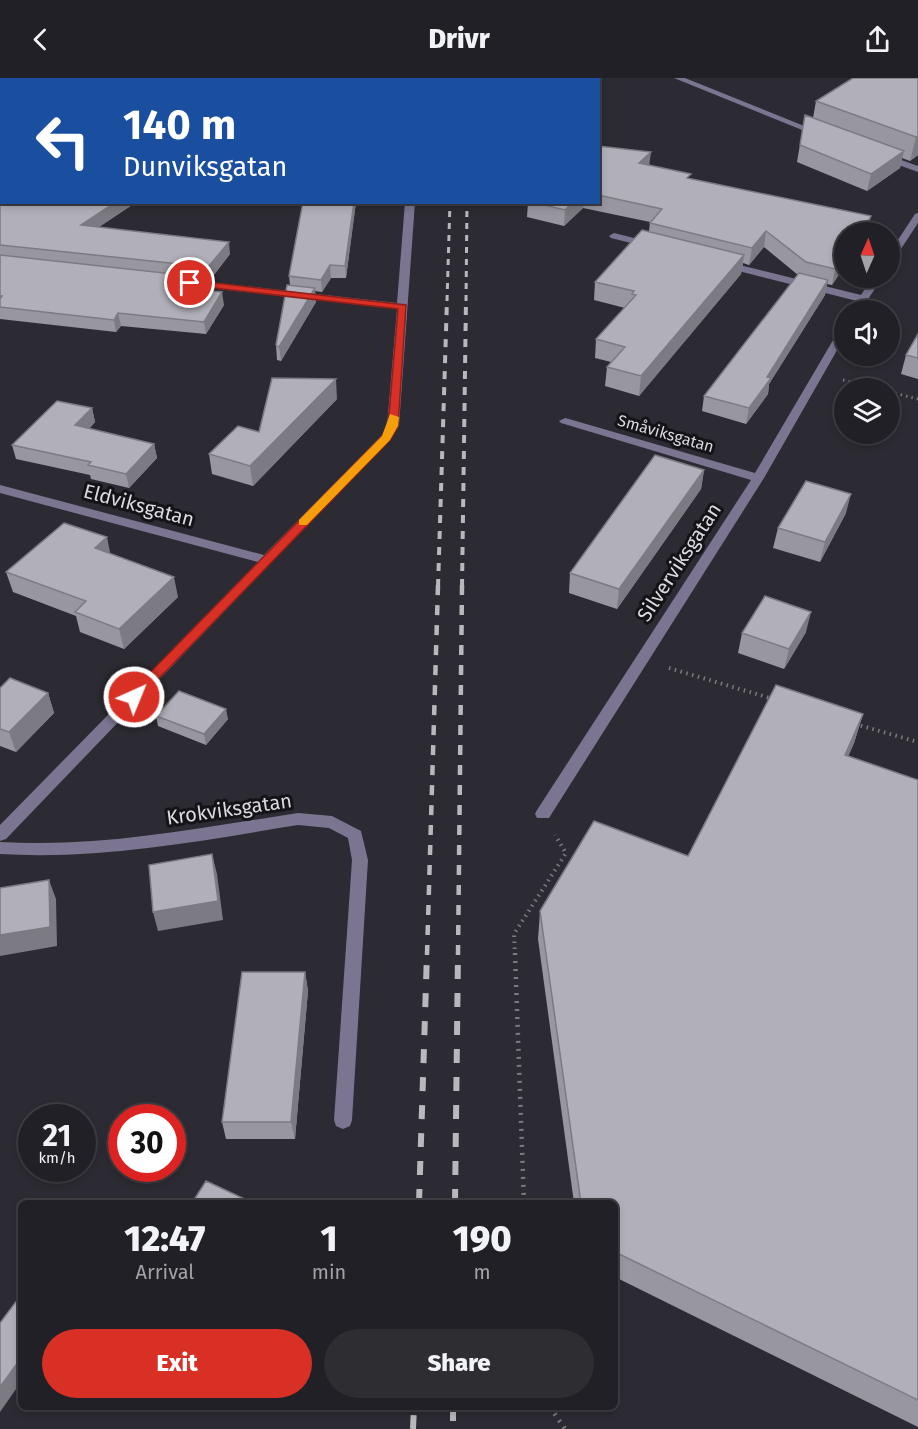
<!DOCTYPE html>
<html lang="en">
<head>
<meta charset="utf-8">
<style>
  :root { --surface:#212026; --page:#2d2d32; --text:#f1f3f6; --muted:#a2a3a7; --line:#3e3e43; --accent:#d93025 }
  body { margin:0; font-family:"Fira Sans",sans-serif; background:var(--page); color:var(--text); height:100vh; display:flex; flex-direction:column; font-size:22px; white-space:nowrap }
  * { box-sizing:border-box; margin:0 }
  p { font-size:20px; color:var(--muted) }
  .icon { flex:none; width:33px; height:33px; fill:none; stroke:currentColor; stroke-width:2; stroke-linecap:round; stroke-linejoin:round }
  .map { position:relative; flex:1; overflow:hidden }
  .details { position:absolute; left:18px; top:1122px; width:600px; height:210px; display:flex; flex-direction:column; background:var(--surface); border-radius:9px; box-shadow:0 3px 9px #0003,0 0 0 2px var(--line) }
  .details>* { flex:none }
  .banner { position:absolute; left:0px; top:0px; width:600px; height:126px; box-shadow:0 3px 9px #0003,0 0 0 2px var(--line); background:#1a4fa0; color:#fff; overflow:hidden }
  .needle { width:39px; rotate:3deg }
  .tools { position:absolute; left:834px; top:144px; display:grid; gap:12px }
  .tools a { display:grid; place-items:center; width:66px; height:66px; border-radius:50%; background:var(--surface); box-shadow:0 3px 9px #0003,0 0 0 2px var(--line); font-size:30px }
  .speed { position:absolute; left:18px; top:1026px; display:flex; gap:12px; font-size:30px; font-weight:700; text-align:center }
  .speed>* { display:grid; place-content:center; width:78px; height:78px; border-radius:50%; background:var(--surface); box-shadow:0 3px 9px #0003,0 0 0 2px var(--line); line-height:1 }
  .speed small { font-size:15px; font-weight:400 }
  .speed .limit { border:9px solid #d22; background:#fff; color:#111 }
  .pin { position:absolute; display:grid; place-items:center; width:51px; height:51px; color:#fff; margin:-26px; border:3px solid #fff; border-radius:50%; box-shadow:0 2px 6px #0007 }
  .me { position:absolute; width:66px; margin:-33px; rotate:44deg; stroke-linejoin:round; filter:drop-shadow(0 0 4px #0008) }
  .turn { display:flex; align-items:center; gap:21px; height:126px; padding:0 24px; font-size:27px }
  .turn .icon { width:78px; height:78px; stroke-width:2.5 }
  .turn b { display:block; font-size:42px; line-height:51px }
  .eta { display:flex; justify-content:space-evenly; align-items:center; height:102px; text-align:center }
  .eta b { font-size:36px; font-weight:800; line-height:42px }
  .cta { display:flex; gap:12px; margin-top:auto; padding:12px 24px }
  .cta a { flex:1; height:69px; border-radius:36px; background:var(--accent); color:#fff; font-size:24px; font-weight:800; line-height:69px; text-align:center }
  .cta a+a { background:var(--page); color:var(--text) }
  header { display:flex; justify-content:space-between; align-items:center; height:78px; padding:0 24px; background:var(--surface); font-size:27px; font-weight:800 }
  .map>svg:first-child { display:block }
  .lines { fill:none; stroke-linecap:round; stroke-linejoin:round }
  .path-far2 { stroke:#7b7a80; stroke-width:3; stroke-dasharray:1.5 4; stroke-linecap:butt }
  .path-far1 { stroke:#7b7a80; stroke-width:4; stroke-dasharray:1.5 4.5; stroke-linecap:butt }
  .path { stroke:#7b7a80; stroke-width:4.5; stroke-dasharray:2 6; stroke-linecap:butt }
  .minor { fill:#7b7591; fill-rule:evenodd }
  .rail-far3 { stroke:#b7b7bc; stroke-width:3; stroke-dasharray:6 6; stroke-linecap:butt }
  .rail-far2 { stroke:#b7b7bc; stroke-width:4; stroke-dasharray:8 8; stroke-linecap:butt }
  .rail-far1 { stroke:#b7b7bc; stroke-width:4.5; stroke-dasharray:10 10; stroke-linecap:butt }
  .rail { stroke:#b7b7bc; stroke-width:6; stroke-dasharray:14 14; stroke-linecap:butt }
  .wall { fill:#98969f }
  .shaded-wall { fill:#7c7a82 }
  .building { fill:#b1afb9; stroke:#7c7a82; stroke-width:1.5 }
  .route { fill:#d93025; stroke:#8d1f18; stroke-width:1.5 }
  .slow { fill:#f59e0b }
  .labels { text-anchor:middle; stroke-width:6; stroke-linejoin:round; paint-order:stroke }
  .far-street-label { font-size:16px; fill:#dadadf; stroke:#141317 }
  .street-label { font-size:20px; fill:#dadadf; stroke:#141317 }
</style>
</head>
<body>
<header><svg class="icon" aria-label="back" viewBox="0 0 24 24"><path d="M15 5l-7 7 7 7"/></svg>Drivr<svg class="icon" aria-label="share" viewBox="0 0 24 24"><path d="M12 15V3M7 8l5-5 5 5M5 13v7h14v-7"/></svg></header>
<div class="map">
<svg width="918" height="1351" viewBox="0 0 918 1351">
  <rect width="100%" height="100%" fill="#2c2a32"/>
  <g class="lines">
    <!-- path-far2 -->
    <path class="path-far2" d="M 843,302 L 875,310
      M 890,314 L 918,321"/>
    <!-- path-far1 -->
    <path class="path-far1" d="M 669,590 L 773,621
      M 855,646 L 918,664
      M 515,877 L 514,856 L 566,775 L 555,757"/>
    <!-- path -->
    <path class="path" d="M 515,875 L 524,1125
      M 550,1329 L 565,1351"/>
    <!-- minor -->
    <path class="minor" d="M 416,0 L 424,0 L 415,2 Z
      M 674,0 L 685,0 L 824,56 L 817,58 Z
      M 0,55 L 2,55 L 0,61 Z
      M 882,75 L 918,88 L 918,94 L 879,80 L 879,76 Z
      M 405,124 L 415,124 L 399,348 L 392,359 L 6,761 L 0,763 L 0,747 L 258,484 L 0,415 L 0,407 L 264,477 L 382,357 L 387,348 L 397,231 L 182,207 L 177,204 L 182,201 L 397,225 Z
      M 918,135 L 918,145 L 893,183 L 890,184 L 890,174 L 915,136 Z
      M 614,155 L 654,165 L 656,167 L 651,170 L 611,160 L 609,158 Z
      M 723,183 L 861,217 L 872,200 L 882,200 L 861,232 L 851,232 L 857,223 L 719,188 L 719,184 Z
      M 844,249 L 844,260 L 764,400 L 549,740 L 537,740 L 535,736 L 537,732 L 751,402 L 561,345 L 559,343 L 565,340 L 569,341 L 755,395 L 839,252 Z
      M 298,735 L 332,738 L 361,753 L 368,782 L 352,1042 L 350,1048 L 343,1051 L 336,1048 L 334,1042 L 352,782 L 348,760 L 329,750 L 298,747 C 199,763 101,782 0,776 L 0,764 C 101,770 199,750 298,735 Z"/>
    <!-- rail-far3 -->
    <path class="rail-far3" d="M 447,223 L 450,124
      M 466,223 L 467,124"/>
    <!-- rail-far2 -->
    <path class="rail-far2" d="M 438,509 L 447,221
      M 462,509 L 466,221"/>
    <!-- rail-far1 -->
    <path class="rail-far1" d="M 427,877 L 438,507
      M 458,877 L 462,507"/>
    <!-- rail -->
    <path class="rail" d="M 419,1125 L 427,875
      M 455,1125 L 458,875
      M 453,1329 L 453,1351
      M 413,1351 L 414,1329"/>
  </g>
  <!-- wall -->
  <path class="wall" d="M 0,0 L 381,0 L 380,2 L 2,2 L 2,35 L 0,35 Z
    M 918,0 L 918,77 L 910,83 L 902,80 L 900,90 L 867,113 L 797,84 L 805,37 L 813,40 L 816,23 Z
    M 0,63 L 2,124 L 135,124 L 135,125 L 99,149 L 230,176 L 210,202 L 201,201 L 202,212 L 224,227 L 206,256 L 121,248 L 116,254 L 0,241 Z
    M 598,68 L 649,87 L 844,154 L 844,189 L 832,207 L 827,206 L 825,217 L 769,306 L 768,316 L 746,346 L 702,333 L 704,318 L 798,197 L 764,169 L 749,187 L 743,185 L 741,196 L 639,318 L 605,308 L 607,289 L 611,284 L 595,280 L 596,261 L 625,230 L 594,222 L 595,204 L 649,153 L 650,144 L 583,130 L 564,148 L 527,139 L 528,124 L 598,124 Z
    M 303,124 L 356,124 L 346,200 L 331,200 L 322,214 L 315,213 L 316,224 L 281,283 L 277,282 L 276,267 L 290,207 L 289,198 Z
    M 918,256 L 918,301 L 901,296 L 906,277 Z
    M 337,321 L 253,408 L 212,396 L 209,376 Z
    M 92,330 L 95,344 L 89,351 L 154,366 L 157,380 L 129,410 L 91,401 L 90,397 L 16,381 L 12,367 Z
    M 704,392 L 701,411 L 617,531 L 569,515 L 570,495 Z
    M 846,435 L 820,484 L 773,470 L 778,450 Z
    M 111,476 L 178,519 L 124,571 L 80,554 L 76,538 L 13,514 L 6,494 Z
    M 806,554 L 784,591 L 738,575 L 742,555 Z
    M 0,610 L 48,615 L 54,635 L 16,674 L 0,668 Z
    M 863,636 L 854,665 L 848,678 L 918,702 L 918,1349 L 615,1199 L 615,1125 L 574,1125 L 538,861 L 540,833 L 688,778 Z
    M 156,638 L 228,641 L 206,667 L 158,648 Z
    M 305,894 L 308,913 L 295,1061 L 226,1061 L 222,1044 Z"/>
  <!-- shaded-wall -->
  <path class="shaded-wall" d="M 918,58 L 918,77 L 910,83 L 916,59 Z
    M 904,73 L 900,90 L 867,113 L 871,96 Z
    M 651,74 L 649,89 L 639,85 Z
    M 116,124 L 135,124 L 135,125 L 84,159 L 81,147 Z
    M 354,124 L 356,124 L 346,200 L 345,188 Z
    M 573,124 L 584,124 L 583,130 L 564,148 L 565,132 Z
    M 871,138 L 867,154 L 862,154 Z
    M 766,153 L 764,169 L 749,187 L 752,170 Z
    M 229,164 L 230,176 L 210,202 L 208,189 Z
    M 744,177 L 741,196 L 639,318 L 641,298 Z
    M 844,178 L 844,189 L 832,207 L 835,191 Z
    M 330,187 L 331,200 L 322,214 L 321,202 Z
    M 201,199 L 202,211 L 193,223 L 191,211 Z
    M 828,202 L 825,217 L 769,306 L 768,316 L 746,346 L 749,330 L 767,299 Z
    M 315,210 L 316,224 L 281,283 L 279,269 Z
    M 222,214 L 224,227 L 206,256 L 204,244 Z
    M 118,235 L 121,248 L 116,254 L 114,242 Z
    M 336,301 L 337,321 L 253,408 L 250,388 Z
    M 92,330 L 95,344 L 79,361 L 75,347 Z
    M 154,366 L 157,380 L 129,410 L 126,396 Z
    M 704,392 L 701,411 L 617,531 L 619,511 Z
    M 851,416 L 846,435 L 820,484 L 825,464 Z
    M 107,459 L 111,479 L 95,470 Z
    M 174,499 L 178,519 L 124,571 L 119,551 Z
    M 811,534 L 806,554 L 784,591 L 789,571 Z
    M 48,615 L 54,635 L 16,674 L 9,654 Z
    M 226,631 L 228,641 L 206,667 L 204,656 Z
    M 863,636 L 854,665 L 837,705 L 845,677 Z
    M 212,776 L 217,796 L 223,842 L 158,853 L 153,834 Z
    M 49,802 L 56,821 L 57,868 L 0,878 L 0,857 Z
    M 305,894 L 308,913 L 295,1061 L 291,1044 Z
    M 21,1280 L 21,1304 L 0,1334 L 0,1309 Z"/>
  <!-- building -->
  <path class="building" d="M 0,0 L 378,0 L 377,2 L 2,2 L 2,24 L 0,24 Z
    M 853,0 L 918,0 L 918,58 L 916,59 L 816,23 Z
    M 805,37 L 904,73 L 871,96 L 800,67 Z
    M 0,63 L 2,63 L 2,124 L 116,124 L 81,147 L 229,164 L 208,189 L 0,167 Z
    M 598,68 L 651,74 L 639,85 L 691,96 L 687,100 L 871,138 L 862,154 L 844,154 L 844,178 L 835,191 L 806,184 L 766,153 L 752,170 L 650,145 L 662,131 L 598,117 Z
    M 303,124 L 354,124 L 345,188 L 330,187 L 321,202 L 289,198 Z
    M 532,124 L 573,124 L 565,132 Z
    M 642,152 L 744,177 L 641,298 L 607,289 L 625,269 L 596,261 L 636,217 L 632,216 L 634,213 L 595,204 Z
    M 0,177 L 201,199 L 191,211 L 222,214 L 204,244 L 118,235 L 114,242 L 0,229 L 0,221 L 2,218 L 0,218 Z
    M 799,195 L 828,202 L 767,299 L 771,300 L 749,330 L 704,318 Z
    M 287,207 L 315,210 L 279,269 L 276,267 Z
    M 918,256 L 918,280 L 906,277 Z
    M 272,300 L 336,301 L 250,388 L 209,376 L 238,348 L 259,354 Z
    M 57,323 L 92,330 L 75,347 L 154,366 L 126,396 L 88,387 L 91,384 L 12,367 Z
    M 655,377 L 704,392 L 619,511 L 570,495 Z
    M 806,403 L 851,416 L 825,464 L 778,450 Z
    M 64,445 L 107,459 L 95,470 L 174,499 L 119,551 L 75,534 L 86,523 L 6,494 Z
    M 765,518 L 811,534 L 789,571 L 742,555 Z
    M 10,600 L 48,615 L 9,654 L 0,651 L 0,610 Z
    M 776,607 L 863,636 L 845,677 L 918,702 L 918,1322 L 615,1174 L 615,1125 L 581,1125 L 540,833 L 594,743 L 688,778 Z
    M 179,613 L 226,631 L 204,656 L 156,638 Z
    M 212,776 L 218,823 L 153,834 L 149,787 Z
    M 49,802 L 50,849 L 0,857 L 0,810 Z
    M 242,894 L 305,894 L 291,1044 L 222,1044 Z
    M 206,1103 L 253,1125 L 192,1125 Z
    M 21,1217 L 21,1280 L 0,1309 L 0,1245 Z"/>
  <!-- route -->
  <path class="route" d="M 190,202 L 406,227 L 398,348 L 390,362 L 138,622 L 129,622 L 127,619 L 129,616 L 382,358 L 388,348 L 398,231 L 187,207 L 185,205 Z"/>
  <!-- slow -->
  <path class="slow" d="M 390,336 L 399,339 L 398,348 L 390,362 L 307,447 L 299,447 L 299,442 L 382,358 Z"/>
  <g class="labels">
    <!-- far-street labels -->
    <g class="far-street-label">
      <text transform="translate(666 355) rotate(16)" y="6">Småviksgatan</text>
    </g>
    <!-- street labels -->
    <g class="street-label">
      <text transform="translate(139 427) rotate(15)" y="7">Eldviksgatan</text>
      <text transform="translate(679 484) rotate(-57)" y="7">Silverviksgatan</text>
      <text transform="translate(229 731) rotate(-8)" y="7">Krokviksgatan</text>
    </g>
  </g>
</svg>
<div class="tools">
<a><svg class="needle" viewBox="-14 -14 28 28"><path d="M0-13l5 13h-10z" fill="#e53935"/><path d="M0 13l5-13h-10z" fill="#a2a3a7"/></svg></a>
<a><svg class="icon" aria-label="sound" viewBox="0 0 24 24"><path d="M4 9h4l5-4v14l-5-4H4zM17 9q2 3 0 6"/></svg></a>
<a><svg class="icon" aria-label="layers" viewBox="0 0 24 24"><path d="M12 4l9 5-9 5-9-5zM3 14l9 5 9-5"/></svg></a>
</div>
<div class="speed"><div>21<small>km/h</small></div><div class="limit">30</div></div>
<div class="pin" style="left:190px;top:205px;background:#d93025"><svg class="icon" aria-label="arrive" viewBox="0 0 24 24"><path d="M6 21V4h12l-3 4 3 4H6"/></svg></div>
<svg class="me" style="left:134px;top:619px" viewBox="-20 -20 40 40"><circle r="17" fill="#d93025" stroke="#fff" stroke-width="3"/><path d="M0-11L8 9 0 5-8 9z" fill="#fff"/></svg>
<div class="banner">
<div class="turn"><svg class="icon" aria-label="left" viewBox="0 0 24 24"><path d="M17 20v-9H6M10 6l-5 5 5 5"/></svg><div><b>140 m</b>Dunviksgatan</div></div>
</div>
<section class="details">
<div class="eta">
<div><b>12:47</b><p>Arrival</p></div>
<div><b>1</b><p>min</p></div>
<div><b>190</b><p>m</p></div>
</div>
<div class="cta"><a>Exit</a><a>Share</a></div>
</section>
</div>
</body>
</html>
